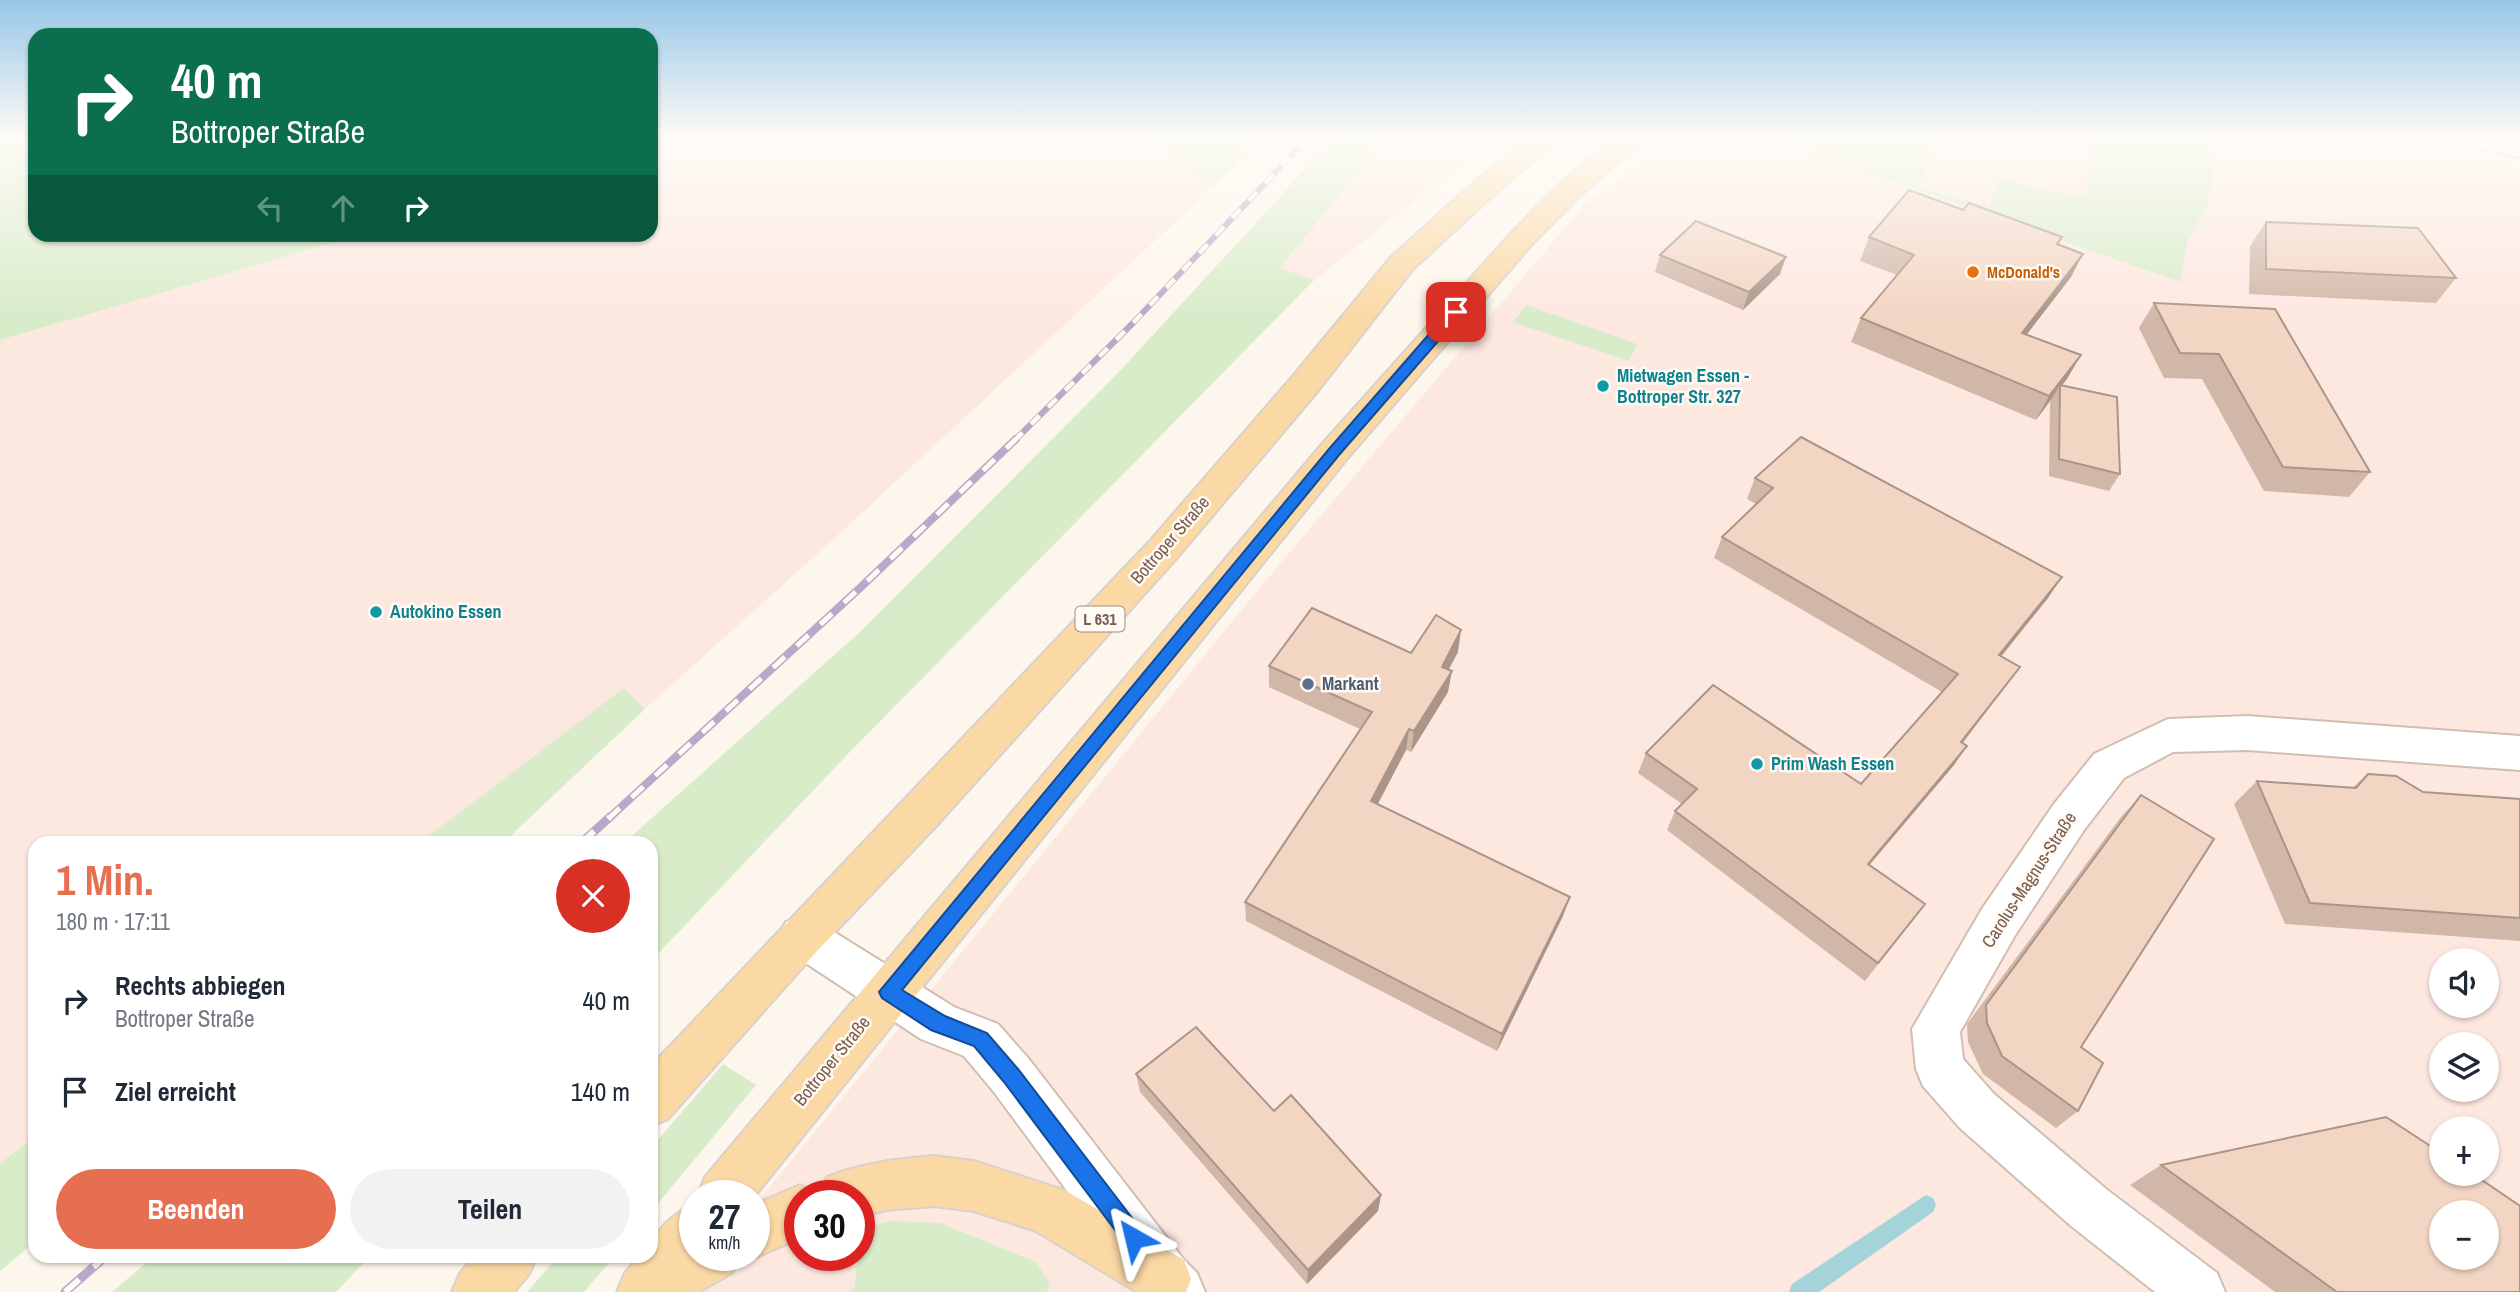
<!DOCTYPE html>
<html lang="de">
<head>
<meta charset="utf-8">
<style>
  :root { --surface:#fff; --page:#f2f2f3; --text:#1f2937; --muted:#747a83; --accent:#e76f51 }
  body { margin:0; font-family:"Archivo Narrow",sans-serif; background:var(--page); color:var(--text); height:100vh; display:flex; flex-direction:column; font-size:26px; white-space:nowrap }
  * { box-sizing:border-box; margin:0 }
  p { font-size:23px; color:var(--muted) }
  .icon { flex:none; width:38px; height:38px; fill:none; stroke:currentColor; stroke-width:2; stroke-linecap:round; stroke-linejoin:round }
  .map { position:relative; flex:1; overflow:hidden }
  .details { position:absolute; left:28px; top:836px; width:630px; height:427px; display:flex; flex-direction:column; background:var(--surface); border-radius:21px; box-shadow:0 2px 5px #0004 }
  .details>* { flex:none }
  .guide { position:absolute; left:28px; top:28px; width:630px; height:214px; border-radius:21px; box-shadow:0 2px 5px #0004; background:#0b6e4f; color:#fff; overflow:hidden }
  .tools { position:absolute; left:2429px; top:948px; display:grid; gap:14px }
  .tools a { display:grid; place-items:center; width:70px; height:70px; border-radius:50%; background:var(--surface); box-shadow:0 2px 5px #0004; font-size:35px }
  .speed { position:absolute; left:679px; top:1180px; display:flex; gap:14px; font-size:35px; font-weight:700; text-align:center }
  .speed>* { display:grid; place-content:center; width:91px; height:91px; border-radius:50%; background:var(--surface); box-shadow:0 2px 5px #0004; line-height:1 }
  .speed small { font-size:18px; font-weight:400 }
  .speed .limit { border:10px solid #d22; background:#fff; color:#111 }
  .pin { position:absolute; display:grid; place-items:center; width:60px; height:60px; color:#fff; margin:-30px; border-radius:14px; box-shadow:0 4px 10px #0006 }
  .me { position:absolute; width:77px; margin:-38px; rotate:323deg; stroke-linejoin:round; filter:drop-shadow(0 0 5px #0008) }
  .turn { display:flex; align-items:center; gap:24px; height:147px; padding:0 28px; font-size:32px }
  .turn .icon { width:91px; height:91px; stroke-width:2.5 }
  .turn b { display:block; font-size:49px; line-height:60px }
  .lanes { display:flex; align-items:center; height:66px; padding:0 28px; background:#0003; justify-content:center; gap:35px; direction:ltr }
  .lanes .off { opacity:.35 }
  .round { display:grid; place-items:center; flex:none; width:74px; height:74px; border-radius:37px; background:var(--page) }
  .summary { display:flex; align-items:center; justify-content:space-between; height:119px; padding:0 28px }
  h1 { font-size:42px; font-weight:800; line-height:52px; color:var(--accent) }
  .cta { display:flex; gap:14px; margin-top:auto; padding:14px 28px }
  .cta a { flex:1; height:80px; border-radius:42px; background:var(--accent); color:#fff; font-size:28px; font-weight:800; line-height:80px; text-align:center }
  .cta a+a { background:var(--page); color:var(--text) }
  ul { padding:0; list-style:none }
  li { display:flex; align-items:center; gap:21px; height:91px; padding:0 28px }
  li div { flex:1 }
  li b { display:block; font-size:26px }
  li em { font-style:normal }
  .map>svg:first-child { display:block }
  .commercial { fill:#fde8e0; fill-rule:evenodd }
  .green { fill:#d8ecc9 }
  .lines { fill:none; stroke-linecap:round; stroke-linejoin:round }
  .stream { fill:#a5d3da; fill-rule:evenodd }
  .street-casing { stroke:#d1beb0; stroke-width:4 }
  .primary-casing { stroke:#dad1cd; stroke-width:4 }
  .street { fill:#fff; fill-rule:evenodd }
  .primary { fill:#fbd9a5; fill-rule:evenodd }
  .rail-far2-casing { stroke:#b9a8c9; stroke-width:6 }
  .rail-far1-casing { stroke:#b9a8c9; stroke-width:8 }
  .rail-casing { stroke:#b9a8c9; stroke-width:9 }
  .rail-far2 { stroke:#fffaf3; stroke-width:4.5; stroke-dasharray:12; stroke-linecap:butt }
  .rail-far1 { stroke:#fffaf3; stroke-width:5; stroke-dasharray:16; stroke-linecap:butt }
  .rail { stroke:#fffaf3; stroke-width:6; stroke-dasharray:19; stroke-linecap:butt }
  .wall { fill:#d1b7a8 }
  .shaded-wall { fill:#aa9588 }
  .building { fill:#f3d5c3; stroke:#aa9588; stroke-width:2; fill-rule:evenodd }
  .route { fill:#1a73e8; stroke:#114b97; stroke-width:2 }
  .food-dot { fill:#e8710a; stroke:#fffaf3; stroke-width:2.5 }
  .culture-dot { fill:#0f9aa8; stroke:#fffaf3; stroke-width:2.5 }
  .service-dot { fill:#5c6f8a; stroke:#fffaf3; stroke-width:2.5 }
  .labels { text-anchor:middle; stroke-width:5; stroke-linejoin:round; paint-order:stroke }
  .far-food-label { font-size:16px; font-weight:bold; fill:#c56008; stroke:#fffaf3; text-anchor:start }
  .shield { fill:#fffaf3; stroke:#a28b7f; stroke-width:2 }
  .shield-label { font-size:16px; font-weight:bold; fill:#7a5c4d }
  .culture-label { font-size:18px; font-weight:bold; fill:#0d838f; stroke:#fffaf3; text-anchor:start }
  .street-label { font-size:18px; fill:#7a5c4d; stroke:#fffaf3 }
  .service-label { font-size:18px; font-weight:bold; fill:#4e5e75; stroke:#fffaf3; text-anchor:start }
</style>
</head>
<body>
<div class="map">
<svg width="2520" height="1292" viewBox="0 0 2520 1292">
  <rect width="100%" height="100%" fill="#fdf6ec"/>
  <!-- commercial -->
  <path class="commercial" d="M 687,138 L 1149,138 L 1213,187 L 837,536 L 645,709 L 624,689 L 419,843 L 35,844 L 35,1137 L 0,1163 L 0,340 L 359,235 L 651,234 L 651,149 Z
    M 1385,138 L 1495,138 L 1314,280 L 1280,268 Z
    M 1676,138 L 2389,138 L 2520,166 L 2520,1292 L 690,1292 L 714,1255 L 754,1255 L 754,1206 L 1262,585 L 1584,205 ZM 2441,961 L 2487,961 L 2487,1006 L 2441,1006 ZM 2441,1045 L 2487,1045 L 2487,1090 L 2441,1090 ZM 2441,1129 L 2487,1129 L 2487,1174 L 2441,1174 ZM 800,1195 L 859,1195 L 859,1255 L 800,1255 ZM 2441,1213 L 2487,1213 L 2487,1258 L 2441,1258 Z"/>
  <!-- green -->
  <path class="green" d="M 0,138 L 35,138 L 35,234 L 359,235 L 0,340 Z
    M 1149,138 L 1261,138 L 1213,187 Z
    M 1334,138 L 1385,138 L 1280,268 L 1314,280 L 845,757 L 651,961 L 651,844 L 624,843 L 861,631 L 1118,373 Z
    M 1770,138 L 1937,138 L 1919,188 L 1990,206 L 1997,179 L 2086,198 L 2089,138 L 2216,138 L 2208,204 L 2188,240 L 2180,282 Z
    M 1527,305 L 1637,344 L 1629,361 L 1512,322 Z
    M 624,688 L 645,709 L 503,843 L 419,843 Z
    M 723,1064 L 756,1085 L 651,1212 L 651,1148 Z
    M 35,1137 L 35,1242 L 0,1271 L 0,1163 Z
    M 891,1221 L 940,1223 L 1036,1262 L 1050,1284 L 1047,1292 L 849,1292 L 855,1287 L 859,1229 Z
    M 153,1257 L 153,1256 L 369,1257 L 336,1292 L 112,1292 Z
    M 557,1257 L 557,1256 L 614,1257 L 584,1292 L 527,1292 Z"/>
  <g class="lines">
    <!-- stream -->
    <path class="stream" d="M 1926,1195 L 1933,1198 L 1936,1205 L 1933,1212 L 1819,1292 L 1789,1292 L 1792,1284 Z"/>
    <!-- street casing -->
    <g class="street-casing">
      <path id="street" d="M 2458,138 L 2508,138 L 2520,141 L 2520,157 L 2461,144 Z
        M 2247,716 L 2520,736 L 2520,770 L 2247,750 L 2173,752 L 2124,778 L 2084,830 L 2014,937 L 1960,1032 L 1963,1059 L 1994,1094 L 2106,1189 L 2217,1273 L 2225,1292 L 2155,1292 L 2070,1225 L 1960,1128 L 1923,1086 L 1916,1069 L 1912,1029 L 1982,909 L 2054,804 L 2094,754 L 2168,719 Z
        M 802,915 L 818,922 L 954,1007 L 998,1024 L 1028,1058 L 1184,1260 L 1197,1273 L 1205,1292 L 1142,1292 L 994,1092 L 964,1056 L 921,1039 L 786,950 L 779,936 L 786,922 Z"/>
    </g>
    <!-- primary casing -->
    <g class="primary-casing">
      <path id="primary" d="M 1532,138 L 1562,138 L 1500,189 L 1413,269 L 1317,392 L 1176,559 L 938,824 L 818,950 L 668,1119 L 651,1126 L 651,1066 L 1150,541 L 1293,376 L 1391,257 L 1480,177 Z
        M 1615,138 L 1645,138 L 1583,193 L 1533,243 L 1346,460 L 754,1197 L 698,1195 L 705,1177 L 1322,444 L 1513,231 L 1563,181 Z
        M 934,1156 L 974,1161 L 1066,1191 L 1184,1260 L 1191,1279 L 1186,1292 L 1137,1292 L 1036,1231 L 974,1211 L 934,1206 L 886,1210 L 859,1217 L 859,1195 L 820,1195 L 827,1177 C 862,1163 897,1159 934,1156 Z
        M 800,1185 L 819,1195 L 800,1195 L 800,1238 L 754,1258 L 746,1255 L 754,1255 L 754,1205 Z
        M 695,1204 L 695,1255 L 740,1255 L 732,1273 L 698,1292 L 617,1292 L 625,1273 L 639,1256 L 651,1256 C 651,1232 673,1213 695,1204 Z
        M 475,1256 L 537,1256 L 529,1274 L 514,1292 L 452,1292 L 460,1273 Z"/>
    </g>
    <!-- street -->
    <use href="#street" class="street"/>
    <!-- primary -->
    <use href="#primary" class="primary"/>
    <!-- rail-far2 casing -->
    <g class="rail-far2-casing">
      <path id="rail-far2" d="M 1014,441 L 1134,322 L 1308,138"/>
    </g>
    <!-- rail-far1 casing -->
    <g class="rail-far1-casing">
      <path id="rail-far1" d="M 608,819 L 861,587 L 1016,439"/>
    </g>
    <!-- rail casing -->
    <g class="rail-casing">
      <path id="rail" d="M 580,844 L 610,817
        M 65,1292 L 106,1256"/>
    </g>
    <!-- rail-far2 -->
    <use href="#rail-far2" class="rail-far2"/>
    <!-- rail-far1 -->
    <use href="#rail-far1" class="rail-far1"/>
    <!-- rail -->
    <use href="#rail" class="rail"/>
  </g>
  <!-- wall -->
  <path class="wall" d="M 2022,138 L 2048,138 L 2045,144 Z
    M 1963,210 L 2062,237 L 2058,244 L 2071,277 L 2027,334 L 2081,355 L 2062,385 L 2120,474 L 2109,491 L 2049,476 L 2050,402 L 2053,397 L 2036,420 L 1851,342 L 1861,318 L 1897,275 L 1860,261 L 1869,237 Z
    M 2266,222 L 2456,278 L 2436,303 L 2249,294 L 2250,246 Z
    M 1660,255 L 1780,274 L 1743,310 L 1655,272 Z
    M 2154,303 L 2370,472 L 2349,497 L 2264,491 L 2202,379 L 2164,378 L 2139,328 Z
    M 1755,478 L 2048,598 L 2001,657 L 2005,687 L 1963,743 L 1954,765 L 1869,865 L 1925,904 L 1865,981 L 1667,830 L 1675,811 L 1682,804 L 1638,773 L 1646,753 L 1861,784 L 1942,692 L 1714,558 L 1722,537 L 1756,504 L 1747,499 Z
    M 1458,652 L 1448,669 L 1448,692 L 1411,752 L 1406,750 L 1377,804 L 1563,916 L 1497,1051 L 1246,921 L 1245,902 L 1360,729 L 1269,687 L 1269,666 L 1411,653 Z
    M 2368,774 L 2423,792 L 2520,799 L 2520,941 L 2285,924 L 2234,804 L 2257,781 L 2352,788 Z
    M 2141,795 L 2081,1047 L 2078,1111 L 2056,1128 L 1983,1074 L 1968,1042 L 1967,1024 L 2121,817 Z
    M 1136,1074 L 1274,1111 L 1381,1195 L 1378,1211 L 1307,1284 L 1140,1092 Z
    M 2161,1165 L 2520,1292 L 2275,1292 L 2130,1185 Z"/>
  <!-- shaded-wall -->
  <path class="shaded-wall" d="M 2083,254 L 2071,277 L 2010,356 L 2022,333 Z
    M 1786,257 L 1780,274 L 1743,310 L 1749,292 Z
    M 2081,355 L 2067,379 L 2060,388 L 2060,385 L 2053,397 L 2036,420 L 2049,396 Z
    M 2062,577 L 2048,598 L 1985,676 L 1999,655 Z
    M 1461,630 L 1458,652 L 1439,688 L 1442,667 Z
    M 2020,667 L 2005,687 L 1948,761 L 1961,742 Z
    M 1452,671 L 1448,692 L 1411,752 L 1414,731 Z
    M 1409,729 L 1406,750 L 1369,821 L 1371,801 Z
    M 1967,746 L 1954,765 L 1855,882 L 1868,864 Z
    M 1570,897 L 1563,916 L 1497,1051 L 1502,1034 Z
    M 1381,1195 L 1378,1211 L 1307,1284 L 1308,1270 Z"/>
  <!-- building -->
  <path class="building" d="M 1909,190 L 1963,210 L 1969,203 L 2062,237 L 2057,244 L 2083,254 L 2022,333 L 2081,355 L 2049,396 L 1861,318 L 1914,255 L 1869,237 Z
    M 1696,221 L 1786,257 L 1749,292 L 1660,255 Z
    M 2266,222 L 2418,228 L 2456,278 L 2266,269 Z
    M 2154,303 L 2275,309 L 2370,472 L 2283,467 L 2219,354 L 2180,353 Z
    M 2060,385 L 2117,397 L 2120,474 L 2059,459 Z
    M 1801,437 L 2062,577 L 1999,655 L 2020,667 L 1961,742 L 1967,746 L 1868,864 L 1925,904 L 1878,963 L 1675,811 L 1697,789 L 1646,753 L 1713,685 L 1861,784 L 1958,674 L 1722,537 L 1773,488 L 1755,478 Z
    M 1312,608 L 1411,653 L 1436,615 L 1461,630 L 1442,667 L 1452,671 L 1414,731 L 1409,729 L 1371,801 L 1570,897 L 1502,1034 L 1245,902 L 1372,712 L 1269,666 Z
    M 2368,774 L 2396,776 L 2423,792 L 2520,799 L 2520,918 L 2310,903 L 2257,781 L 2356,788 Z
    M 2141,795 L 2214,839 L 2081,1047 L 2103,1063 L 2078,1111 L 2002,1056 L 1987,1023 L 1986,1005 Z
    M 1196,1027 L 1274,1111 L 1291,1095 L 1381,1195 L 1308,1270 L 1136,1074 Z
    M 2386,1117 L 2441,1153 L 2441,1174 L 2473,1174 L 2520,1206 L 2520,1292 L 2337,1292 L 2161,1165 ZM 2441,1213 L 2487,1213 L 2487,1258 L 2441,1258 Z"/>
  <!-- sky -->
  <linearGradient id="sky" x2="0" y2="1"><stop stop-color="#97c7e8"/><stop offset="0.43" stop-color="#fefbf6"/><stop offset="1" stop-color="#fefbf6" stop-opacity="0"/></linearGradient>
  <rect width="2520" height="319" fill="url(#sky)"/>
  <!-- route -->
  <path class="route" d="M 1456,308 L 1461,309 L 1461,315 L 1339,455 L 902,990 L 945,1016 L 987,1033 L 1018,1069 L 1142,1231 L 1145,1238 L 1142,1246 L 1134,1249 L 1127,1246 L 1004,1082 L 974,1046 L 931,1030 L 882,998 L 879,992 L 1329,449 L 1451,309 Z"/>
  <!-- markers -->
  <circle class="food-dot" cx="1973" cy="272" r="7"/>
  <g class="culture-dot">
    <circle cx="1603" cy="386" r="7"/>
    <circle cx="376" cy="612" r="7"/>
    <circle cx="1757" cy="764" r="7"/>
  </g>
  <circle class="service-dot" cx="1308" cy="684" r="7"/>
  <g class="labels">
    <!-- far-food labels -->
    <g class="far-food-label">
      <text x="1987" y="278">McDonald's</text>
    </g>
    <!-- shield labels -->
    <rect class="shield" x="1075.5" y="606.5" width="49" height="25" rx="5"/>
    <g class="shield-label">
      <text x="1100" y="625">L 631</text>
    </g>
    <!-- culture labels -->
    <g class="culture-label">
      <text x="1617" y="382">Mietwagen Essen -<tspan x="1617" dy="21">Bottroper Str. 327</tspan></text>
      <text x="390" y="618">Autokino Essen</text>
      <text x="1771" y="770">Prim Wash Essen</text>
    </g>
    <!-- street labels -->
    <g class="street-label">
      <text transform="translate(1170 540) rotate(-49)" y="6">Bottroper Straße</text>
      <text transform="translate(2029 880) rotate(-57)" y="6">Carolus-Magnus-Straße</text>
      <text transform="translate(832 1061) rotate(-51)" y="6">Bottroper Straße</text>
    </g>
    <!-- service labels -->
    <g class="service-label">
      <text x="1322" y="690">Markant</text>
    </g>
  </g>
</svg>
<div class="tools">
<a><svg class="icon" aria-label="sound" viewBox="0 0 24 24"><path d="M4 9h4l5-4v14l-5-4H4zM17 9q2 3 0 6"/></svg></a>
<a><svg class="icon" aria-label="layers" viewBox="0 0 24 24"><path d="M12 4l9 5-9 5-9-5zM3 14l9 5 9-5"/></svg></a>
<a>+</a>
<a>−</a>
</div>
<div class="speed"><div>27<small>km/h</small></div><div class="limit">30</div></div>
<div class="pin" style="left:1456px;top:312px;background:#d93025"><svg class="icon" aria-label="arrive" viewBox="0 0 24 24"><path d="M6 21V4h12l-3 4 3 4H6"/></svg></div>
<svg class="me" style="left:1134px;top:1238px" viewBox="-20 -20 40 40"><path d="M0-17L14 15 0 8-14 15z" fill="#1a73e8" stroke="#fff" stroke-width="4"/></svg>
<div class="guide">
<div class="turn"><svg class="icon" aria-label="right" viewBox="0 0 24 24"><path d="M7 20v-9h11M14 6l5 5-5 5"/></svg><div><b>40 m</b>Bottroper Straße</div></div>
<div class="lanes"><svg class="icon off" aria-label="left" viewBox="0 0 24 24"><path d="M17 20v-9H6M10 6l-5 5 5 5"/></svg><svg class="icon off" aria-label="ahead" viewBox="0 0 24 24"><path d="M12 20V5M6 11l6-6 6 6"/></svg><svg class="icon" aria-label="right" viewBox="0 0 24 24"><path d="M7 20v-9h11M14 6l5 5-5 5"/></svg></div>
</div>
<section class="details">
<div class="summary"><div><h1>1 Min.</h1><p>180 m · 17:11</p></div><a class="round" style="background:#d93025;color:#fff"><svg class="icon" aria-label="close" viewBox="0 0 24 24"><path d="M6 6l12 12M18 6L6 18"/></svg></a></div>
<ul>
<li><svg class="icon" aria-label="right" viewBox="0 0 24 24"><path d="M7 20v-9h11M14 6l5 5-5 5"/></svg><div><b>Rechts abbiegen</b><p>Bottroper Straße</p></div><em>40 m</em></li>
<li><svg class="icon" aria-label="arrive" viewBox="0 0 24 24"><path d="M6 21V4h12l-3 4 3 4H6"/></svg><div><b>Ziel erreicht</b></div><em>140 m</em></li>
</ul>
<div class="cta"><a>Beenden</a><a>Teilen</a></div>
</section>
</div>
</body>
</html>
